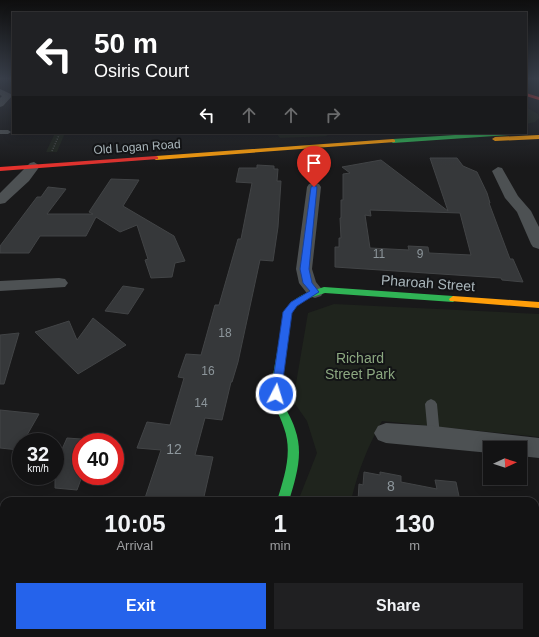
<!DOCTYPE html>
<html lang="en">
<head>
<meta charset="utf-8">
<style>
  :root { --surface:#131314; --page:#202022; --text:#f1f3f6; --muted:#9d9ea0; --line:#323234; --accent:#2563eb }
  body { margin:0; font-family:Helvetica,sans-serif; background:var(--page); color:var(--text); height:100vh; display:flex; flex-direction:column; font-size:15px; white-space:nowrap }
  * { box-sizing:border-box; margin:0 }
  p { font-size:13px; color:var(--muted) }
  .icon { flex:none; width:22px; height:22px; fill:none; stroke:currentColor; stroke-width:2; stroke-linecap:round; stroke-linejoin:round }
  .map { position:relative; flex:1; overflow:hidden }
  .details { position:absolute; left:0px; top:497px; width:539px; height:140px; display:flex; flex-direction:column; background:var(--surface); border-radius:12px 12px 0 0; box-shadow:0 2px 10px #0003,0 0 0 1px var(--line) }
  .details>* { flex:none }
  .top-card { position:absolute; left:12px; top:12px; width:515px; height:122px; border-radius:0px; box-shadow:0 2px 10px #0003,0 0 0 1px var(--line); background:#202124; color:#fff; overflow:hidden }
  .needle { width:26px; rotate:87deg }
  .fabs { position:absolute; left:483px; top:441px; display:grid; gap:8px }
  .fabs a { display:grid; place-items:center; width:44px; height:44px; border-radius:0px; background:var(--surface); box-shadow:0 2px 10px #0003,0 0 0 1px var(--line); font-size:20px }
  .speed { position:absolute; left:12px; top:433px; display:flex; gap:8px; font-size:20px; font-weight:700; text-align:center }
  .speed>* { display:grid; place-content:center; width:52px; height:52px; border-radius:50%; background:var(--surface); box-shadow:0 2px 10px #0003,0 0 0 1px var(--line); line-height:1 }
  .speed small { font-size:10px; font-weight:400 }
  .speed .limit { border:6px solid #d22; background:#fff; color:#111 }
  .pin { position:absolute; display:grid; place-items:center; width:34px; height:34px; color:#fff; margin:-41px -17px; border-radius:50% 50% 50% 0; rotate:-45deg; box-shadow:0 0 4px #0007 }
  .pin .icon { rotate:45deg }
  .me { position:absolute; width:44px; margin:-22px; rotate:5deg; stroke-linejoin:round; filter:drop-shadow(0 0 3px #0008) }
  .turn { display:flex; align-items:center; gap:14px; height:84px; padding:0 16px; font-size:18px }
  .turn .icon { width:52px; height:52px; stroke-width:2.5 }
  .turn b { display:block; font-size:28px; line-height:34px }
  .lanes { display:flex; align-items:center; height:38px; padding:0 16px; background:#0003; justify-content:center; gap:20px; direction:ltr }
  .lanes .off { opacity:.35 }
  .eta { display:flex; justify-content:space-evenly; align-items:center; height:68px; text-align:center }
  .eta b { font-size:24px; font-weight:800; line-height:28px }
  .cta { display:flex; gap:8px; margin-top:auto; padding:8px 16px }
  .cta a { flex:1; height:46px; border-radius:0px; background:var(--accent); color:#fff; font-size:16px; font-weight:800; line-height:46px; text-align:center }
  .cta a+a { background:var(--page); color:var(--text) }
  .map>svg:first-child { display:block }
  .green { fill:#1f241d }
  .building { fill:#36383a; stroke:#424446; fill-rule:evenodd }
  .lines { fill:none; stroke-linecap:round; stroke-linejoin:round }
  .path { stroke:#494c4d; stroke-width:1.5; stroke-dasharray:1 1.5; stroke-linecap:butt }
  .lane { fill:#4d5153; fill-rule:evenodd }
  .street { fill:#4d5153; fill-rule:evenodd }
  .fast { fill:#30b455; fill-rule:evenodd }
  .slow { fill:#ff9f0a; fill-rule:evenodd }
  .jam { fill:#e5322d; fill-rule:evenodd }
  .route { fill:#2563eb; stroke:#184099 }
  .labels { text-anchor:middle; stroke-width:4; stroke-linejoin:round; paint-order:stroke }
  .far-street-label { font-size:12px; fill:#aab6bb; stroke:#131416 }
  .number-label { font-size:12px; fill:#8d969b }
  .street-label { font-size:14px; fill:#aab6bb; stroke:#131416 }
  .park-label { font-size:14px; fill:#8ca880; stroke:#131416 }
  .near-number-label { font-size:14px; fill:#8d969b }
</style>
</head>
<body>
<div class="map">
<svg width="539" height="637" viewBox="0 0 539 637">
  <rect width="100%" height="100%" fill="#19191a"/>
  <!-- green -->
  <path class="green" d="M 526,107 L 538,114 L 539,118 L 535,122 L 526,124 Z
    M 55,133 L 65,133 L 57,152 L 46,152 Z
    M 276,133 L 322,133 L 328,136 L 280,138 Z
    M 334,304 L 539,314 L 539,437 L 382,421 C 367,448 358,471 351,501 L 298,501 L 317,453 L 307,421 L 293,401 L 308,313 Z
    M 236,633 L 337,633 L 337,637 L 227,637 Z"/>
  <!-- building -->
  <path class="building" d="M 430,158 L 457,158 L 463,166 L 477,172 L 487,193 L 490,203 L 489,203 L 510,259 L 513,259 L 523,282 L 502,280 L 501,278 L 335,267 L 335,247 L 339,247 L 339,238 L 341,238 L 340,218 L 341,218 L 341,200 L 343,200 L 343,174 L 350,173 L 342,167 L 381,160 L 448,211 ZM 370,210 L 460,213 L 471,255 L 429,253 L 428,247 L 408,246 L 409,250 L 370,248 L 365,215 L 371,216 Z
    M 257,165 L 274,166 L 274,169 L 278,169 L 277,181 L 281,181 L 278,227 L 273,261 L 260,260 L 238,362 L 232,382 L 231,382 L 222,420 L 205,418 L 195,455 L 213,457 L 203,501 L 144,501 L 161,450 L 137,448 L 147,422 L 170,425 L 184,378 L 178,377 L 186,354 L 201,355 L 215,305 L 219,305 L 238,239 L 241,239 L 252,183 L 236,182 L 239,168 L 257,168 Z
    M 111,179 L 139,180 L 123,206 L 174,236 L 185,261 L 175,263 L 172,277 L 151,278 L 145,260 L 148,259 L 137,225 L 120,232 L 96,217 L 86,236 L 40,236 L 29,253 L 0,253 L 0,246 L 37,197 L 41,197 L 48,187 L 66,189 L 47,214 L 93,214 L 89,212 Z
    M 123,286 L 144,289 L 128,314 L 105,311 Z
    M 93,318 L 126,345 L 78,374 L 35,332 L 69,321 L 77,340 Z
    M 19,333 L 4,384 L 0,384 L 0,335 Z
    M 0,410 L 39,414 L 23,442 L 21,442 L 19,450 L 0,448 Z
    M 67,438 L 81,439 L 81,479 L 77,490 L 55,488 L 55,465 Z
    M 364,472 L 380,475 L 380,472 L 401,476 L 401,482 L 437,489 L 435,480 L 456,482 L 460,501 L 358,501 L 359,484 L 363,485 Z"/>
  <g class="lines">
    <!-- path -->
    <path class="path" d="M 52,151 L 60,133
      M 318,175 L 320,158"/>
    <!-- lane -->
    <path class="lane" d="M 0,130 L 8,130 L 11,132 L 8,134 L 0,134 Z
      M 431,399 L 435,401 L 437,404 L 440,436 L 438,440 L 434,441 L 430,440 L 428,436 L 425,404 L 427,401 Z"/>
    <!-- street -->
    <path class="street" d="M 0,89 L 13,95 L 3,106 L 0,107 L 0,98 L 2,96 L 0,95 Z
      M 34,162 L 40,166 L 29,181 L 5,203 L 0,204 L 0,193 L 30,163 Z
      M 498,167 L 502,168 L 518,196 L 531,211 L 539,227 L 539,249 L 533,247 L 531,244 L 517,212 L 505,198 L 492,171 Z
      M 314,183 L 319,184 L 321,187 L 312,269 L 316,282 L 324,292 L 321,296 L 315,298 L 309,296 L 299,283 L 296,269 L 307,187 L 309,184 Z
      M 59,278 L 65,279 L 68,283 L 65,287 L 0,291 L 0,281 Z
      M 386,423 L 434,426 L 539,438 L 539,458 L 520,456 L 520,448 L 490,448 L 490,453 L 386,443 L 378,440 L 374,433 L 378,426 Z
      M 0,565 L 4,566 L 4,596 L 0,595 Z"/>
    <!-- fast -->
    <path class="fast" d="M 486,133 L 512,133 L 509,135 L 393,143 L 390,141 L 393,139 Z
      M 324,287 L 453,296 L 457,299 L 453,302 L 325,293 C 312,297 299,300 292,312 C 288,334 278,376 282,398 C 284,408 292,418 295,429 C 304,454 296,477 289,501 L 277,501 C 284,477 293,453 284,428 C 279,413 272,403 271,387 L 284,312 C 293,297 307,292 324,287 Z"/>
    <!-- slow -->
    <path class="slow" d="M 539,135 L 539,139 L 495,141 L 492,139 L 495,137 Z
      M 393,139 L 395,140 L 395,142 L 156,160 L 153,158 L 156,156 Z
      M 453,296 L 539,302 L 539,308 L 450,301 L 449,299 Z"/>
    <!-- jam -->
    <path class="jam" d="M 526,93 L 539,97 L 539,100 L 526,96 Z
      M 156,156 L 158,157 L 158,159 L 0,171 L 0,167 Z"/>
  </g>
  <!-- sky -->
  <linearGradient id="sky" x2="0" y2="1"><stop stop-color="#0e0e0e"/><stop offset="0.47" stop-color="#383e49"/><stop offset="1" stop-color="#383e49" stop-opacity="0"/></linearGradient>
  <rect width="539" height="167" fill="url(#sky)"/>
  <!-- route -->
  <path class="route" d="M 314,185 L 317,187 L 309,269 L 312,283 L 319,292 L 297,306 L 292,313 L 281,394 L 276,399 L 271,394 L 283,312 L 291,302 L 310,291 L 303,283 L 300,269 L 311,187 Z"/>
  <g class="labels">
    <!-- far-street labels -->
    <g class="far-street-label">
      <text transform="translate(137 147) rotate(-4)" y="4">Old Logan Road</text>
    </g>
    <!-- number labels -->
    <g class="number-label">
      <text x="379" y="258">11</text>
      <text x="420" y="258">9</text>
      <text x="225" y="337">18</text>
      <text x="208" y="375">16</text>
      <text x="201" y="407">14</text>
    </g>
    <!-- street labels -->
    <g class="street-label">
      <text transform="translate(428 283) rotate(4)" y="5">Pharoah Street</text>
    </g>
    <!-- park labels -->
    <g class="park-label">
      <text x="360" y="363">Richard<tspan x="360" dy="16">Street Park</tspan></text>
    </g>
    <!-- near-number labels -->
    <g class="near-number-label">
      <text x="174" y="454">12</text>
      <text x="391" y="491">8</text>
    </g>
  </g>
</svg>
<div class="fabs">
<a><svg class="needle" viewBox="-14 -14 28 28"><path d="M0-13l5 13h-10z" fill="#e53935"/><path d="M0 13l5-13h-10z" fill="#9d9ea0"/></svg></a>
</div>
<div class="speed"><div>32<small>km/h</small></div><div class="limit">40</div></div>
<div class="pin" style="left:314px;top:187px;background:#d93025"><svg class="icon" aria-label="arrive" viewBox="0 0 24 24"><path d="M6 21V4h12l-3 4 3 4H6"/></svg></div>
<svg class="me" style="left:276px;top:394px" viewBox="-20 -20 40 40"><circle r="17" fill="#2563eb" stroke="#fff" stroke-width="3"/><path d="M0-11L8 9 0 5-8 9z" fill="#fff"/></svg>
<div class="top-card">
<div class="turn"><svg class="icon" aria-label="left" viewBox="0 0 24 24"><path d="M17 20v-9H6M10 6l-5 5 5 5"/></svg><div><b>50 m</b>Osiris Court</div></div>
<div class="lanes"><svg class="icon" aria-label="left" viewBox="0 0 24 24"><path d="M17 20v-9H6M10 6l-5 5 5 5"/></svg><svg class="icon off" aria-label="ahead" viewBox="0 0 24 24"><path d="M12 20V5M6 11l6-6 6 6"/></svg><svg class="icon off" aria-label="ahead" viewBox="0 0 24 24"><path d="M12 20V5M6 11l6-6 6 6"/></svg><svg class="icon off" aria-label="right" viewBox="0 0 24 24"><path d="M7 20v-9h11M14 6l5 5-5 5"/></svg></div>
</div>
<section class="details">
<div class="eta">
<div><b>10:05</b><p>Arrival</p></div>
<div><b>1</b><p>min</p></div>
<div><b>130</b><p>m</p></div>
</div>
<div class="cta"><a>Exit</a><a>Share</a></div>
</section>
</div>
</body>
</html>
